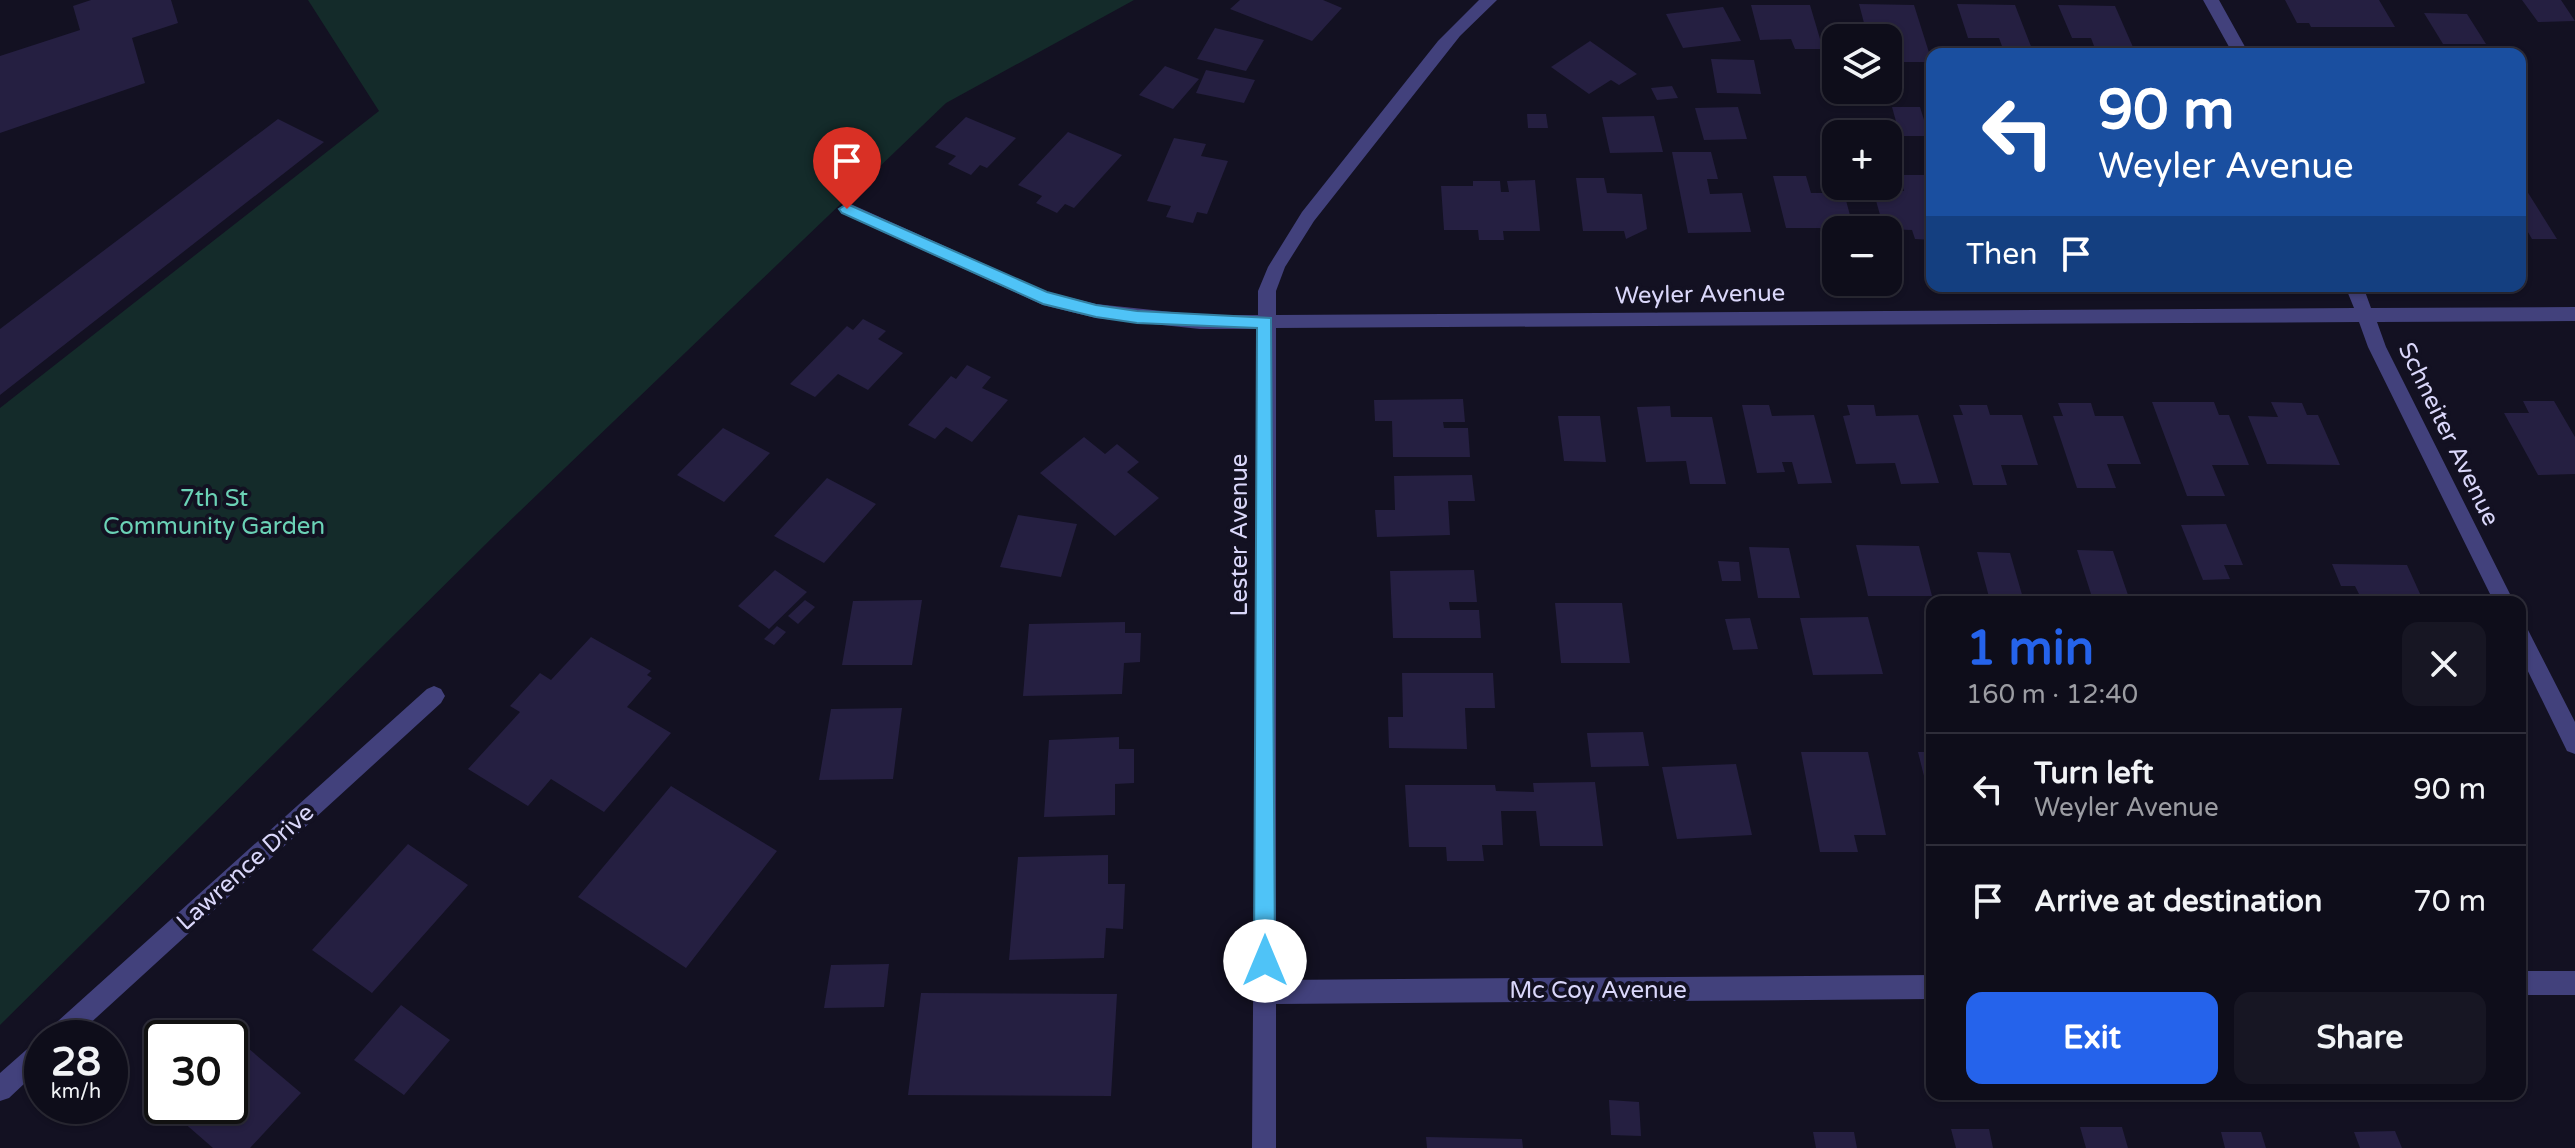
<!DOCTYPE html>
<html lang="en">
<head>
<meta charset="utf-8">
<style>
  :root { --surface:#0e0d1a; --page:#171623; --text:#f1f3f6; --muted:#9b9ca2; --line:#2e2d39; --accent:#2563eb }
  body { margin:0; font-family:"Varela Round",sans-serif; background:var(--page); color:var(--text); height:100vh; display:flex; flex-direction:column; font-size:30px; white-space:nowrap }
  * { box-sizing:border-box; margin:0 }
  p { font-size:26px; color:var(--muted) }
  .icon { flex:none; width:44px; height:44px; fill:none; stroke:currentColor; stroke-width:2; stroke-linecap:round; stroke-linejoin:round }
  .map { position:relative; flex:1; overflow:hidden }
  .sheet { position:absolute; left:1926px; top:596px; width:600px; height:504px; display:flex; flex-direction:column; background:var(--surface); border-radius:16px; box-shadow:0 2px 6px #0004,0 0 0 2px var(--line) }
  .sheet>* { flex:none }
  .guide { position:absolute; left:1926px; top:48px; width:600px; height:244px; border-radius:16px; box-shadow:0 2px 6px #0004,0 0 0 2px var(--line); background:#1a4fa0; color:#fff; overflow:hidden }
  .fabs { position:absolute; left:1822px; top:24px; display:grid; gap:16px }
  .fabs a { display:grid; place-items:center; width:80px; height:80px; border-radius:16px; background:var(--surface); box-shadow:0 2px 6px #0004,0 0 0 2px var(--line); font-size:40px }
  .speed { position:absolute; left:24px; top:1020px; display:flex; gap:16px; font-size:40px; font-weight:700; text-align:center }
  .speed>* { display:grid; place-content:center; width:104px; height:104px; border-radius:50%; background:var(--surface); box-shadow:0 2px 6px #0004,0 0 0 2px var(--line); line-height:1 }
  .speed small { font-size:20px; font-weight:400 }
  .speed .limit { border:4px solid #111; border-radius:12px; background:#fff; color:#111 }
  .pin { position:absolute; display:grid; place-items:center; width:68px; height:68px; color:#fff; margin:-82px -34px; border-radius:50% 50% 50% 0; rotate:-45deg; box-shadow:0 0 8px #0007 }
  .pin .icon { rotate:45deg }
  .me { position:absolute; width:88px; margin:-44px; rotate:0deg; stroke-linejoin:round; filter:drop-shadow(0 0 6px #0008) }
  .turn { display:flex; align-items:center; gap:28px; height:168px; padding:0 40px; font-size:36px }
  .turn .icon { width:104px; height:104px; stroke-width:2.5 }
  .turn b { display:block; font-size:56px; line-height:68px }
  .then { display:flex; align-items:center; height:76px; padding:0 40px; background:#0003; gap:16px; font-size:30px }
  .round { display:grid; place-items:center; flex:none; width:84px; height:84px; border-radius:16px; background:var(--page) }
  .overview { display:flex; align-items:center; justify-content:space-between; height:136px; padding:0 40px }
  h1 { font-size:48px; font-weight:800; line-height:60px; color:var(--accent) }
  .action { display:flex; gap:16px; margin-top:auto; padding:16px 40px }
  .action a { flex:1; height:92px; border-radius:16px; background:var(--accent); color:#fff; font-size:32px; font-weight:800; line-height:92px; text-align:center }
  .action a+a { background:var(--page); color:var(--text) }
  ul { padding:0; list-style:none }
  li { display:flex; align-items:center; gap:24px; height:112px; padding:0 40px; border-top:2px solid var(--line) }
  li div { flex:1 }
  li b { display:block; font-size:30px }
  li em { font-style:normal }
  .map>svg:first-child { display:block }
  .green { fill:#142b2a }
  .building { fill:#251f41 }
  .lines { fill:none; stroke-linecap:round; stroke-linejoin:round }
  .street { fill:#42417c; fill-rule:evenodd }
  .route { fill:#4fc3f7; stroke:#337fa1; stroke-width:2 }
  .labels { text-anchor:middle; stroke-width:8; stroke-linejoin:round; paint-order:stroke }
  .street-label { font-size:24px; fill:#dad7fa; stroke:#131122 }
  .park-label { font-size:24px; fill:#6bd2b6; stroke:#131122 }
</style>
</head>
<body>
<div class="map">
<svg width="2575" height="1148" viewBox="0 0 2575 1148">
  <rect width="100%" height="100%" fill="#131122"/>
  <!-- green -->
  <path class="green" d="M 308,0 L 1134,0 L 946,103 L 495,535 L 0,1025 L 0,408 L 379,111 Z"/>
  <!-- building -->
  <path class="building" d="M 91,0 L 171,0 L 178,23 L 132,38 L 145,83 L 0,133 L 0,56 L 80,30 L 73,6 Z
    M 1240,0 L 1323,0 L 1342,8 L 1312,41 L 1230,9 Z
    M 2285,0 L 2379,0 L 2395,27 L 2311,27 L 2309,23 L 2297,23 Z
    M 2522,0 L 2561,0 L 2575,21 L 2538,22 Z
    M 1859,4 L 1914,5 L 1932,62 L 1888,62 L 1888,38 L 1868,38 Z
    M 1957,4 L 2015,5 L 2032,49 L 2003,49 L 1999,38 L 1968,38 Z
    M 1751,5 L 1810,5 L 1823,49 L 1795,49 L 1791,39 L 1760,40 Z
    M 2058,5 L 2115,6 L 2136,54 L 2097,54 L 2091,38 L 2072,38 Z
    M 1723,7 L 1741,41 L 1683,48 L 1666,14 Z
    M 2424,13 L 2467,14 L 2486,44 L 2443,44 Z
    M 1215,28 L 1264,40 L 1246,71 L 1197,59 Z
    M 1590,41 L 1637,74 L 1619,85 L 1611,80 L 1589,94 L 1551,67 Z
    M 1711,59 L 1754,60 L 1761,94 L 1717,93 Z
    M 1165,66 L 1199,79 L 1173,109 L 1139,95 Z
    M 1206,70 L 1255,80 L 1244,103 L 1196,93 Z
    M 1672,86 L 1678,98 L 1657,100 L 1651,88 Z
    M 1738,107 L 1747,139 L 1704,140 L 1695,108 Z
    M 1892,107 L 1920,107 L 1929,136 L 1900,136 Z
    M 1527,114 L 1546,114 L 1548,128 L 1528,128 Z
    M 1654,116 L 1663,152 L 1610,153 L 1602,117 Z
    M 966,117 L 1016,138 L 987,168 L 980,165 L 971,175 L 948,164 L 956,156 L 935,147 Z
    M 278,119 L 324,142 L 0,395 L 0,329 Z
    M 1068,132 L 1122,155 L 1074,208 L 1065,204 L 1057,213 L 1036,203 L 1042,196 L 1018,185 Z
    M 1174,138 L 1206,144 L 1201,156 L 1228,161 L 1207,214 L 1197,212 L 1193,223 L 1166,217 L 1171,206 L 1147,201 Z
    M 1672,152 L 1711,152 L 1718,179 L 1707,179 L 1710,194 L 1742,193 L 1751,232 L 1688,233 Z
    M 1900,175 L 1930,175 L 1932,240 L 1915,239 L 1912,230 L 1884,229 L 1873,190 L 1904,191 Z
    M 1773,176 L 1806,176 L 1811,193 L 1844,193 L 1854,230 L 1836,230 L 1836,237 L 1829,237 L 1827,228 L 1786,228 Z
    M 1576,178 L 1604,178 L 1607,193 L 1642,194 L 1647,229 L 1626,239 L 1624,231 L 1583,231 Z
    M 1535,180 L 1540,231 L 1503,231 L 1504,240 L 1479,240 L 1478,230 L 1444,230 L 1441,186 L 1473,186 L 1473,181 L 1500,181 L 1501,192 L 1509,192 L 1507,181 Z
    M 2520,180 L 2557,239 L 2532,239 L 2525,227 L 2520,227 Z
    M 863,319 L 886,331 L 878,339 L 903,353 L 868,390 L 838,374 L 815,397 L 790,384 L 847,326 L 853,330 Z
    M 967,365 L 991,377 L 982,388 L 1008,400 L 972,442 L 946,427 L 935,439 L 908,425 L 951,376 L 956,379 Z
    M 1463,399 L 1465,422 L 1443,422 L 1444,428 L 1468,428 L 1470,457 L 1393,457 L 1392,421 L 1375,421 L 1374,400 Z
    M 2523,401 L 2554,401 L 2575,437 L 2575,474 L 2538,475 L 2504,413 L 2529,413 Z
    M 2152,402 L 2214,402 L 2219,415 L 2229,415 L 2249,465 L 2212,465 L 2225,496 L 2187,496 Z
    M 2271,402 L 2302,403 L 2307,415 L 2318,415 L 2340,465 L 2267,464 L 2248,416 L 2278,417 Z
    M 2058,403 L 2091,403 L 2095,416 L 2123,416 L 2141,464 L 2107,464 L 2116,488 L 2077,488 L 2053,416 L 2063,416 Z
    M 1742,405 L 1769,405 L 1772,416 L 1814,415 L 1832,483 L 1798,484 L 1792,462 L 1782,462 L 1785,472 L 1757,473 Z
    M 1847,405 L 1874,405 L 1876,416 L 1918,415 L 1939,483 L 1901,484 L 1895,463 L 1856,464 L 1843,416 L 1850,415 Z
    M 1959,405 L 1987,405 L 1990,415 L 2022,415 L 2038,465 L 2001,465 L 2007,485 L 1973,485 L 1953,415 L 1963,415 Z
    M 1670,406 L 1671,417 L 1712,417 L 1726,484 L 1690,484 L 1686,461 L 1646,462 L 1637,407 Z
    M 1558,416 L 1600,416 L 1606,462 L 1564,461 Z
    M 723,428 L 770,453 L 724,502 L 677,475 Z
    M 1084,437 L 1105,454 L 1117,444 L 1139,462 L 1127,472 L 1159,498 L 1115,536 L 1040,473 Z
    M 1472,475 L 1475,501 L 1448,501 L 1450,535 L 1377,537 L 1375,510 L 1395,510 L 1394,476 Z
    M 827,478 L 876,504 L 824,563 L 774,536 Z
    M 1018,515 L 1077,524 L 1061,577 L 1000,567 Z
    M 2226,524 L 2243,565 L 2224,565 L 2230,579 L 2203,580 L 2181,525 Z
    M 1856,545 L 1919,546 L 1932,596 L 1868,596 Z
    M 1749,547 L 1789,548 L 1800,598 L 1758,598 Z
    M 2077,550 L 2113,551 L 2128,595 L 2091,594 Z
    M 1977,552 L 2010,553 L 2023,598 L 1989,597 Z
    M 1718,561 L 1739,562 L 1741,581 L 1722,581 Z
    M 2332,564 L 2407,565 L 2421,596 L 2360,596 L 2355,586 L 2341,586 Z
    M 775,570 L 807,592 L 769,629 L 738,606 Z
    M 1474,570 L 1477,602 L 1449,602 L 1450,610 L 1479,610 L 1481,638 L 1393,638 L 1390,571 Z
    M 805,600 L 815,607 L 798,624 L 788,616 Z
    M 922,600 L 912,665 L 842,665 L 853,601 Z
    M 1555,603 L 1622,603 L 1630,663 L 1561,663 Z
    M 1868,617 L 1883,674 L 1813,675 L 1800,618 Z
    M 1750,618 L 1758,649 L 1733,650 L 1725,619 Z
    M 1125,622 L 1125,633 L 1141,633 L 1140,662 L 1124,663 L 1122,694 L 1023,696 L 1029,624 Z
    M 777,626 L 786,632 L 774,645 L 764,639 Z
    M 591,637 L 651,671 L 647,675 L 652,678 L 627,707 L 671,733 L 604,812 L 551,779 L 528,806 L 468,769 L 520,712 L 510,706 L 540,673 L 551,680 Z
    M 1402,673 L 1493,673 L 1495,708 L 1465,708 L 1467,749 L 1389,748 L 1388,717 L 1403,717 Z
    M 902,708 L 893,779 L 819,780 L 831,709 Z
    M 1643,732 L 1649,766 L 1591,767 L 1587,733 Z
    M 1119,737 L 1119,749 L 1134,749 L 1134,783 L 1115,784 L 1115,815 L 1044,817 L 1049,740 Z
    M 1801,752 L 1868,752 L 1886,835 L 1854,835 L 1858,852 L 1820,852 Z
    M 1918,752 L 1932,752 L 1932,804 L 1931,804 Z
    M 1736,764 L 1752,835 L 1677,839 L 1662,767 Z
    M 1595,782 L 1603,846 L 1540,846 L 1536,811 L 1501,811 L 1503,845 L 1482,845 L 1484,861 L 1447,861 L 1446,847 L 1409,847 L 1405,785 L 1495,785 L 1496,791 L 1534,792 L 1533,783 Z
    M 671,786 L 777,851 L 686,968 L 578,897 Z
    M 408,844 L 468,885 L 372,993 L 312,950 Z
    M 1108,855 L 1108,884 L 1125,884 L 1123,929 L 1106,928 L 1104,958 L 1009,960 L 1018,857 Z
    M 889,964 L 884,1007 L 824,1008 L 831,965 Z
    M 921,993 L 1117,994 L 1111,1096 L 908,1095 Z
    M 401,1005 L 450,1040 L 404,1095 L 354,1060 Z
    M 242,1043 L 301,1093 L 250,1148 L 213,1148 L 174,1114 L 182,1106 L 230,1106 L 230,1055 Z
    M 1609,1100 L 1639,1102 L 1641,1136 L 1611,1135 Z
    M 2080,1127 L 2122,1127 L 2128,1148 L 2086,1148 Z
    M 1951,1129 L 1989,1129 L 1993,1148 L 1956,1148 Z
    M 2395,1131 L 2402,1148 L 2360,1148 L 2354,1132 Z
    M 1813,1132 L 1854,1132 L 1857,1148 L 1816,1148 Z
    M 2221,1132 L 2261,1132 L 2266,1148 L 2225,1148 Z
    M 1426,1137 L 1522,1139 L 1523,1148 L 1427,1148 Z"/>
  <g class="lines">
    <!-- street -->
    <path class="street" d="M 1479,0 L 1497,0 L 1460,36 L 1314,221 L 1285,267 L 1276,291 L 1276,315 L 2354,308 L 2345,286 L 2363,286 L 2371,308 L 2575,307 L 2575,321 L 2377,322 L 2386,347 L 2514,602 L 2494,602 L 2368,347 L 2359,322 L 1276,328 L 1276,980 L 1932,975 L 1932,999 L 1276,1004 L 1276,1148 L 1252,1148 L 1258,329 L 1200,329 L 1096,318 L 1043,305 L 841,213 L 839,209 L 847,203 L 853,205 L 1047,292 L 1096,304 L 1200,315 L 1258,315 L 1258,291 L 1268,267 L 1302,212 L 1438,41 Z
      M 2203,0 L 2219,0 L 2249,54 L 2233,54 Z
      M 2520,625 L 2527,628 L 2575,722 L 2575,754 L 2567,751 L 2520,655 Z
      M 434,686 L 441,689 L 445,696 L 441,703 L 74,1038 L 44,1038 L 48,1030 L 427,689 Z
      M 2520,971 L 2575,971 L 2575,995 L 2520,995 Z
      M 42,1039 L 42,1067 L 9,1098 L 0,1101 L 0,1073 L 34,1043 Z"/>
  </g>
  <!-- route -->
  <path class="route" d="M 847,204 L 1047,292 L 1096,305 L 1137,311 L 1271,318 L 1275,961 L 1272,968 L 1265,971 L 1257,968 L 1254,961 L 1257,328 L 1137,323 L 1096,317 L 1043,304 L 842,213 L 839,209 Z"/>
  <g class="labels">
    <!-- street labels -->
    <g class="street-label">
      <text transform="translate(1700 294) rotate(-1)" y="8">Weyler Avenue</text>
      <text transform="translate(2449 434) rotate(64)" y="8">Schneiter Avenue</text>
      <text transform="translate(1239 535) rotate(-90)" y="8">Lester Avenue</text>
      <text transform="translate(245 867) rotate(-42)" y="8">Lawrence Drive</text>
      <text x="1598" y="998">Mc Coy Avenue</text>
    </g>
    <!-- park labels -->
    <g class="park-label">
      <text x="214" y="506">7th St<tspan x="214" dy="28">Community Garden</tspan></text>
    </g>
  </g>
</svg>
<div class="fabs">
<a><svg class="icon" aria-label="layers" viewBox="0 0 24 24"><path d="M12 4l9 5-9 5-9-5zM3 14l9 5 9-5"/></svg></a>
<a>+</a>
<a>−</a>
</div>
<div class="speed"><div>28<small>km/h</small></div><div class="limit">30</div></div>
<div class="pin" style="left:847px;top:209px;background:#d93025"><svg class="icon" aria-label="arrive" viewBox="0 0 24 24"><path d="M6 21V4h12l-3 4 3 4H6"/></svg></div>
<svg class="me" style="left:1265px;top:961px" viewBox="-20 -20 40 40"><circle r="19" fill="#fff"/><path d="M0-13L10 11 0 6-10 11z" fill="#4fc3f7"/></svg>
<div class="guide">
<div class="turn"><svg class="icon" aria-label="left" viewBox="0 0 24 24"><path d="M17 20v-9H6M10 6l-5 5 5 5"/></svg><div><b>90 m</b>Weyler Avenue</div></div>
<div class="then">Then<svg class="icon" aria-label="arrive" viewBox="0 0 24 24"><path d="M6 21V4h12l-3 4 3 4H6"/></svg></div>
</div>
<section class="sheet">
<div class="overview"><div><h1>1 min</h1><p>160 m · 12:40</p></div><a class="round"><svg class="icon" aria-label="close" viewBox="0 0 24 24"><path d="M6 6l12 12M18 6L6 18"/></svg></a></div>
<ul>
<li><svg class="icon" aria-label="left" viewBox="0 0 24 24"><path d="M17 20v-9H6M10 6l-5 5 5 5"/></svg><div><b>Turn left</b><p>Weyler Avenue</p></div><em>90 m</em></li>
<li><svg class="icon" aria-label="arrive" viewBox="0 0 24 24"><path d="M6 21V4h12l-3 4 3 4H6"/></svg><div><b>Arrive at destination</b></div><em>70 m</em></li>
</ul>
<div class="action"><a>Exit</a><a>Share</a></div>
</section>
</div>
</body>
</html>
